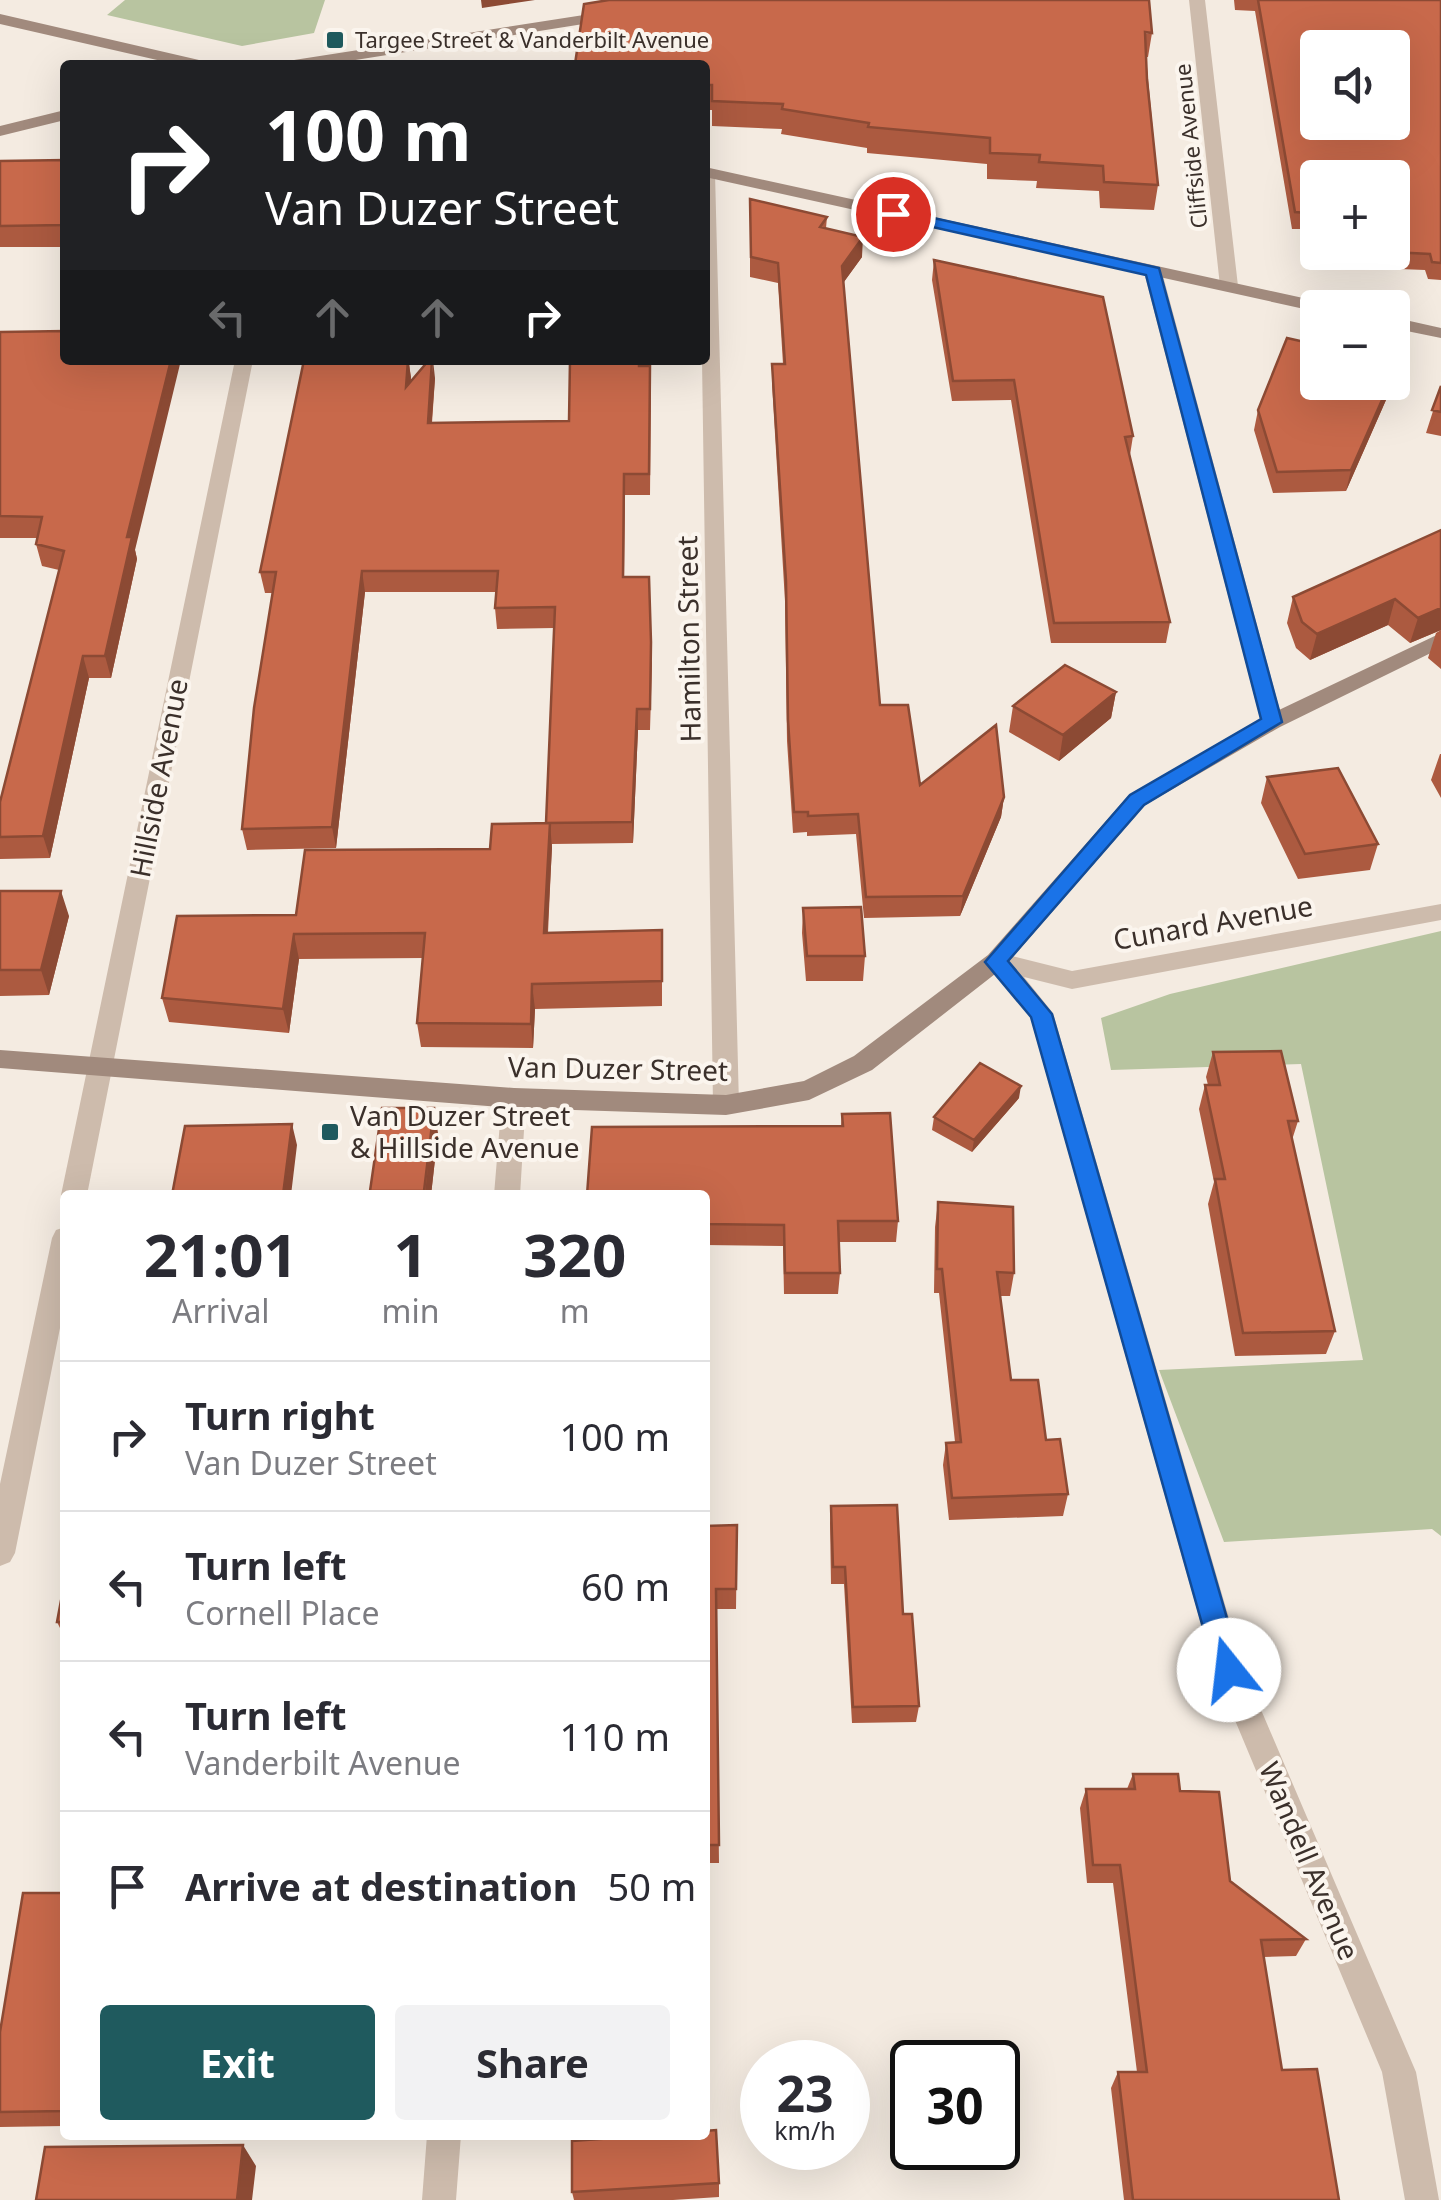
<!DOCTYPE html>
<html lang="en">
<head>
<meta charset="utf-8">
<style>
  :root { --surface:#fff; --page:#f2f2f3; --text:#2b2b33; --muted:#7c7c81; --line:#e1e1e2; --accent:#1f5a5e }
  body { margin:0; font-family:"Noto Sans",sans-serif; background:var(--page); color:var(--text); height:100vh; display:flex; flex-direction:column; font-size:38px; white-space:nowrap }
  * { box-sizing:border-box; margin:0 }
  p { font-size:32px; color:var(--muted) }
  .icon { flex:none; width:55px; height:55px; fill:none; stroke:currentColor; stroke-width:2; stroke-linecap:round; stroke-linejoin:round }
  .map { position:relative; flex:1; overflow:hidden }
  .panel { position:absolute; left:60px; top:1190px; width:650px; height:950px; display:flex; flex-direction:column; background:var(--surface); border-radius:10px; box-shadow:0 10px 40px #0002 }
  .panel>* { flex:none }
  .banner { position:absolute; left:60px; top:60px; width:650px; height:305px; border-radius:10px; box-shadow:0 10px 40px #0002; background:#202124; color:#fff; overflow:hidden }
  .tools { position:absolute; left:1300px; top:30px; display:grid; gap:20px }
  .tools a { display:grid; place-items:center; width:110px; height:110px; border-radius:10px; background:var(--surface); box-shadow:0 10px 40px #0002; font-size:50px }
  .speed { position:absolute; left:740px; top:2040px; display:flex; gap:20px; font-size:50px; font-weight:700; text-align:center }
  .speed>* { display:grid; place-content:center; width:130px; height:130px; border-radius:50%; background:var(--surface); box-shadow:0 10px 40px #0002; line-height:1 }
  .speed small { font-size:25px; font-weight:400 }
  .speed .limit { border:5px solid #111; border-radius:15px; background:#fff; color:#111 }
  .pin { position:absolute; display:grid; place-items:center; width:85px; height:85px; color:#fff; margin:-42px; border:5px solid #fff; border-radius:50%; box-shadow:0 2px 10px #0007 }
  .me { position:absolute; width:110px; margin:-55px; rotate:344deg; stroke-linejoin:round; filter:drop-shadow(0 0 8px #0008) }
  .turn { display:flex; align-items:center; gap:35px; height:210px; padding:0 40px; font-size:45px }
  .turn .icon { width:130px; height:130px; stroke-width:2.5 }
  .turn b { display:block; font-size:70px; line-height:85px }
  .lanes { display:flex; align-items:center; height:95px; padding:0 40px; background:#0003; justify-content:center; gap:50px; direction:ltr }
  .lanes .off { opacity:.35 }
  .eta { display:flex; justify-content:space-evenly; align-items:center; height:170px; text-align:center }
  .eta b { font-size:60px; font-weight:700; line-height:70px }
  .primary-button { display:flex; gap:20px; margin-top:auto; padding:20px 40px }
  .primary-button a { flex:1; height:115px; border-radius:10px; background:var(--accent); color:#fff; font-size:40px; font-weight:700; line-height:115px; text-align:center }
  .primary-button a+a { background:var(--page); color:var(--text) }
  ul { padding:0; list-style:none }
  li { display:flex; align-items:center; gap:30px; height:150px; padding:0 40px; border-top:2px solid var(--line) }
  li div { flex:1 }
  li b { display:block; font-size:38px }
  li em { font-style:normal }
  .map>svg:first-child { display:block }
  .green { fill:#b8c4a0 }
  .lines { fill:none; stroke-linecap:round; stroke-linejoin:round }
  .street { fill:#cdbbac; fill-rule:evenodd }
  .secondary { fill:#a18a7d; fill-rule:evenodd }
  .wall { fill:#ac5a40 }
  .shaded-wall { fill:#8c4a34 }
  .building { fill:#c8694b; stroke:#8c4a34; stroke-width:2.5; fill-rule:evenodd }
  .route { fill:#1a73e8; stroke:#114b97; stroke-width:2.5 }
  .poi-dot { fill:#1f5a5e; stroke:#fbf5ee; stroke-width:4 }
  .labels { text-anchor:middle; stroke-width:8; stroke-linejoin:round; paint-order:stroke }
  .far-poi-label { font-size:22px; fill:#3b302b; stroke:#fbf5ee; text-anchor:start }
  .far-street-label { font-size:22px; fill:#3b302b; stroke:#fbf5ee }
  .street-label { font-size:28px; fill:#3b302b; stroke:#fbf5ee }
  .poi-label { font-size:28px; fill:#3b302b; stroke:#fbf5ee; text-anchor:start }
</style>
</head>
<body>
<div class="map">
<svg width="1441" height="2200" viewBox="0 0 1441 2200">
  <rect width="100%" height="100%" fill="#f4ebe1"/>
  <!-- green -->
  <path class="green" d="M 125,0 L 325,0 L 314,33 L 242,46 L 107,15 Z
    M 1441,931 L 1441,1536 L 1432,1529 L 1224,1542 L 1159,1370 L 1363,1360 L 1301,1064 L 1111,1070 L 1101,1018 L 1170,994 Z"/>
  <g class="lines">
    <!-- street -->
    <path class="street" d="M 1189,0 L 1205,0 L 1238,286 L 1229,291 L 1220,286 Z
      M 705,168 L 715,173 L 739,1105 L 735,1112 L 717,1112 L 713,1105 L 702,360 L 705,360 Z
      M 1153,267 L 1162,272 L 1283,722 L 1272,729 L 1261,722 L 1144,272 Z
      M 235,360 L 253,360 L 87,1195 L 65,1195 L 65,1202 L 61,1195 Z
      M 1441,904 L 1441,920 L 1072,989 L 1024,977 L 1053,1013 L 1244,1670 L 1416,2072 L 1439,2200 L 1405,2200 L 1382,2072 L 1214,1670 L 1030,1016 L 984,961 L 996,952 L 1072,971 Z
      M 514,1088 L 523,1091 L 526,1098 L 520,1195 L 494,1195 L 502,1098 L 505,1091 Z
      M 65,1227 L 65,1303 L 15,1553 L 10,1562 L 0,1566 L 0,1484 L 52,1238 L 56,1230 Z
      M 427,2135 L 461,2135 L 456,2200 L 422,2200 Z"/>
    <!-- secondary -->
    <path class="secondary" d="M 616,10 L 624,15 L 621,18 L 324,65 L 286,65 L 294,60 Z
      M 0,14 L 199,60 L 207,65 L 179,65 L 0,24 Z
      M 65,110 L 65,120 L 0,136 L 0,126 Z
      M 705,167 L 1326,303 L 1335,308 L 1318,308 L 1318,312 L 705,177 Z
      M 1392,317 L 1441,328 L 1441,338 L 1392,328 Z
      M 1441,633 L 1441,648 L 1280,727 L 1145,805 L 1004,967 L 872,1070 L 809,1100 L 726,1115 L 514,1108 L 0,1068 L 0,1050 L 514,1088 L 726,1095 L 804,1081 L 854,1056 L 988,955 L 1129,795 L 1264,717 Z"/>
  </g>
  <!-- wall -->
  <path class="wall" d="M 1234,0 L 1441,0 L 1441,280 L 1428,279 L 1425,270 L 1374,268 L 1371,255 L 1331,254 L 1331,252 L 1392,252 L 1318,178 L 1318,247 L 1307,246 L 1303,229 L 1292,229 L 1255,11 L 1235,10 Z
    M 1152,33 L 1148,57 L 1146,57 L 1158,185 L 1154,210 L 1100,208 L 1099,191 L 1036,188 L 1037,181 L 987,179 L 987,164 L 867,153 L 867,148 L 781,134 L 782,129 L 712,126 L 712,110 L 705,110 L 705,65 Z
    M 65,160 L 65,247 L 0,247 L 0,161 Z
    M 750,199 L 827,217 L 826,228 L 862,257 L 843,283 L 880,705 L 920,785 L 1004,797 L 1001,817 L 960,916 L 864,918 L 856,834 L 807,836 L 807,832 L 793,833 L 787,741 L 785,601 L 772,384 L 772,364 L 783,364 L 778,283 L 750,277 Z
    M 934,260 L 1133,436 L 1130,455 L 1170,622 L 1166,643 L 1051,643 L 1011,400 L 952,401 L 932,280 Z
    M 0,332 L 135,550 L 137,559 L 111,678 L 89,678 L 50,858 L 0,859 L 0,802 L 59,570 L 42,566 L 36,544 L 37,538 L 0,538 Z
    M 304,360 L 409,360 L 411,381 L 435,378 L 432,423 L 569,421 L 570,360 L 641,360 L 641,366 L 651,387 L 650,495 L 625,495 L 624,577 L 652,663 L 650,730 L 638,730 L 633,843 L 552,844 L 548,933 L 662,930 L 662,1006 L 535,1009 L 533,1048 L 421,1047 L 417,1023 L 423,958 L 299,959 L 289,1033 L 169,1022 L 162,998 L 296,915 L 490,849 L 546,823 L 554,628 L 497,629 L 495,608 L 496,592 L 365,592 L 336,848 L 247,850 L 242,829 L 273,593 L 265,593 L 260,572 Z
    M 1398,364 L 1393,384 L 1346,491 L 1273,493 L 1254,430 L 1258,410 Z
    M 1441,386 L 1441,436 L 1426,433 Z
    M 1441,530 L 1441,669 L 1428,658 L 1436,633 L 1441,630 L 1410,643 L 1388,625 L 1310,660 L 1296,648 L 1287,623 L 1293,597 Z
    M 1116,692 L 1111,718 L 1059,761 L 1009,732 L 1013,706 Z
    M 1440,754 L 1441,754 L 1441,798 L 1431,780 Z
    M 1267,777 L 1378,844 L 1370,870 L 1298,879 L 1261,803 Z
    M 0,891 L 69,916 L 49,995 L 0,996 Z
    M 803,908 L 865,956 L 863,981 L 806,981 L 802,933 Z
    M 1213,1052 L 1298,1121 L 1292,1140 L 1335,1331 L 1326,1354 L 1235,1356 L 1208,1204 L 1214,1182 L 1199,1109 L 1205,1085 L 1208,1085 L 1206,1077 Z
    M 1019,1098 L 972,1152 L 932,1130 L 934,1117 Z
    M 842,1114 L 898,1221 L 896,1242 L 839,1242 L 840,1273 L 838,1294 L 784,1294 L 783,1246 L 705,1245 L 705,1195 L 841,1126 Z
    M 438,1133 L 431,1195 L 371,1195 L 370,1191 Z
    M 938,1202 L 1014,1273 L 1010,1296 L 1000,1296 L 1011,1380 L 1046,1440 L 1068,1494 L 1063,1516 L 949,1520 L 943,1465 L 946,1443 L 955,1442 L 939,1293 L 934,1293 L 935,1227 Z
    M 831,1506 L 903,1614 L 919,1706 L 916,1722 L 852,1723 L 844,1584 L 831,1584 L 830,1523 Z
    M 737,1525 L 736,1609 L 716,1609 L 719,1863 L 705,1863 L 705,1526 Z
    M 65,1579 L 65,1638 L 57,1622 Z
    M 1133,1774 L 1180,1791 L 1230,1881 L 1306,1939 L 1296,1956 L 1264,1957 L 1282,2070 L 1339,2200 L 1124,2200 L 1111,2088 L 1118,2072 L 1137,2072 L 1113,1883 L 1087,1883 L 1080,1808 L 1086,1789 L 1127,1789 Z
    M 65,1893 L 65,2126 L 0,2127 L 0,2032 Z
    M 719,2183 L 719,2197 L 673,2200 L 574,2200 L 572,2192 Z"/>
  <!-- shaded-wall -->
  <path class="shaded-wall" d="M 481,0 L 535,0 L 482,8 Z
    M 863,237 L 862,257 L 841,286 L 842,266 Z
    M 171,360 L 181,360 L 135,550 L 137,559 L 111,678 L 105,656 L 127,537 Z
    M 408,360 L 411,377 L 408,408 L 406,387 Z
    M 433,360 L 435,378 L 430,444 L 428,423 Z
    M 1398,364 L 1393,384 L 1346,491 L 1351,470 L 1390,382 L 1392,382 L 1392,376 Z
    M 362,571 L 365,592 L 336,848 L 332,827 Z
    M 1395,599 L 1388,625 L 1310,660 L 1317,634 Z
    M 1441,608 L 1441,630 L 1410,643 L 1418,618 Z
    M 83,656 L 89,678 L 50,858 L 43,836 Z
    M 1116,692 L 1111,718 L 1059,761 L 1063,735 Z
    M 637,709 L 638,730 L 633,843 L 632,822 Z
    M 1004,797 L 1001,817 L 960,916 L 963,896 Z
    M 550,823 L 552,848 L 546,958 L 544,933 Z
    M 61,891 L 69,916 L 49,995 L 41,970 Z
    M 294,934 L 299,959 L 289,1033 L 283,1009 Z
    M 532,984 L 535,1009 L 533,1048 L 531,1024 Z
    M 1021,1086 L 1019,1098 L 972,1152 L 974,1140 Z
    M 434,1108 L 438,1133 L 431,1195 L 425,1195 Z
    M 292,1124 L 297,1145 L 291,1195 L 283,1195 Z
    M 243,2145 L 256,2166 L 252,2200 L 237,2200 Z"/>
  <!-- building -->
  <path class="building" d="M 609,0 L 1149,0 L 1152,33 L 1145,32 L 1147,80 L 1158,185 L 1104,182 L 1103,166 L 1039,162 L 1040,155 L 990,153 L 990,138 L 868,127 L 869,123 L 782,109 L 783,104 L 712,101 L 712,85 L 705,85 L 705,65 L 575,64 L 584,4 Z
    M 1258,0 L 1441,0 L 1441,263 L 1432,262 L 1430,254 L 1392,252 L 1392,178 L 1318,178 L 1318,230 L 1310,230 L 1307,213 L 1295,212 ZM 1318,48 L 1392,48 L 1392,122 L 1318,122 Z
    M 65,160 L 65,225 L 0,226 L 0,161 Z
    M 750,199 L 827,217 L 820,227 L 863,237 L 842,266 L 880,705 L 908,705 L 920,785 L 996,725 L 1004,797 L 963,896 L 866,897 L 858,814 L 808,816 L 808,812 L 794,812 L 788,720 L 786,581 L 772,364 L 785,364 L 778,263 L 751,257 Z
    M 934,260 L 1103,297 L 1133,436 L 1125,437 L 1170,622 L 1054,623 L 1014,380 L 953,381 Z
    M 65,331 L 65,360 L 171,360 L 127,537 L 132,537 L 105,656 L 83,656 L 43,836 L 0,837 L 0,802 L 64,551 L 36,544 L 42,517 L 0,516 L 0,332 Z
    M 1287,338 L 1318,345 L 1318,382 L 1390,382 L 1351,470 L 1277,472 L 1258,410 Z
    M 304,360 L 408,360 L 406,387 L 429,360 L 432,360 L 428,423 L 569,421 L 570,360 L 639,360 L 639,366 L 650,366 L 649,474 L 624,474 L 623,577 L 649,577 L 651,642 L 650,709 L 637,709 L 632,822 L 546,823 L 555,607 L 495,608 L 498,571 L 362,571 L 332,827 L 242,829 L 254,708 L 276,572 L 260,572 Z
    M 1392,362 L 1398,364 L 1392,376 Z
    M 1441,386 L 1441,412 L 1432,410 Z
    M 1441,530 L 1441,608 L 1418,618 L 1395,599 L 1317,634 L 1302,622 L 1293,597 Z
    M 1065,665 L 1116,692 L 1063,735 L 1013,706 Z
    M 1338,768 L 1378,844 L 1305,854 L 1267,777 Z
    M 550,823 L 544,933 L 662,930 L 662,981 L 532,984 L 531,1024 L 417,1023 L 425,933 L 294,934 L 283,1009 L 162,998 L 177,916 L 296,915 L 305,850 L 490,849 L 492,824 Z
    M 0,891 L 61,891 L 41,970 L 0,970 Z
    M 861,907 L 865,956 L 807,956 L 803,908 Z
    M 1281,1051 L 1298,1121 L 1288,1121 L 1335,1331 L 1243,1333 L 1215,1179 L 1225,1179 L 1205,1085 L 1220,1085 L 1213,1052 Z
    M 980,1063 L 1021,1086 L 974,1140 L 934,1117 Z
    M 382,1108 L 434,1108 L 424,1191 L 370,1191 Z
    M 890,1113 L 898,1221 L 838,1221 L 840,1273 L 785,1273 L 784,1225 L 705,1224 L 705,1195 L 587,1195 L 592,1127 L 843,1126 L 842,1114 Z
    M 292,1124 L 283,1195 L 172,1195 L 185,1126 Z
    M 938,1202 L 1013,1207 L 1014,1273 L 997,1272 L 1011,1380 L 1038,1380 L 1046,1440 L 1060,1439 L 1068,1494 L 952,1498 L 946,1443 L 961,1442 L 942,1269 L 937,1269 Z
    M 897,1505 L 903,1614 L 912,1614 L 919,1706 L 853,1707 L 845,1567 L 833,1567 L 831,1506 Z
    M 737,1525 L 736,1589 L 716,1589 L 719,1845 L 705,1845 L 705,1526 Z
    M 65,1579 L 65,1622 L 57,1622 Z
    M 1133,1774 L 1178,1774 L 1180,1791 L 1219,1792 L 1230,1881 L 1306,1939 L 1261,1940 L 1282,2070 L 1317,2069 L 1339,2200 L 1133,2200 L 1118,2072 L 1147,2072 L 1120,1865 L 1093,1865 L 1086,1789 L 1135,1789 Z
    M 23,1893 L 65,1893 L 65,2111 L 0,2112 L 0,2032 Z
    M 716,2130 L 719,2183 L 572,2192 L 572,2141 L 655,2135 L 705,2135 L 705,2131 Z
    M 243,2145 L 237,2200 L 36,2200 L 45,2147 Z"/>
  <!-- route -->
  <path class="route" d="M 893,209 L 1159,268 L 1282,722 L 1144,805 L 1008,961 L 1052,1014 L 1242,1670 L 1238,1680 L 1229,1683 L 1219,1680 L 1215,1670 L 1031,1017 L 985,962 L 1130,795 L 1261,719 L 1146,275 L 888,217 L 888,211 Z"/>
  <!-- markers -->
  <g class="poi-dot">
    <rect x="325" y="30" width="20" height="20" rx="5"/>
    <rect x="320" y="1122" width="20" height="20" rx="5"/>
  </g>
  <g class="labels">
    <!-- far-poi labels -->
    <g class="far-poi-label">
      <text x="355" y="48">Targee Street &amp; Vanderbilt Avenue</text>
    </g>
    <!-- far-street labels -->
    <g class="far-street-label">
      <text transform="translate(1191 146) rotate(-96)" y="8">Cliffside Avenue</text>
    </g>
    <!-- street labels -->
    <g class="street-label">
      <text transform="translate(689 639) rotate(-91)" y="10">Hamilton Street</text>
      <text transform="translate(159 778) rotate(-79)" y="10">Hillside Avenue</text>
      <text transform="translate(1213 923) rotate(-10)" y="10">Cunard Avenue</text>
      <text transform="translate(618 1069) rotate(1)" y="10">Van Duzer Street</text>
      <text transform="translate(1309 1861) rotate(67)" y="10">Wandell Avenue</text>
    </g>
    <!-- poi labels -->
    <g class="poi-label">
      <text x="350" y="1126">Van Duzer Street<tspan x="350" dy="32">&amp; Hillside Avenue</tspan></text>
    </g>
  </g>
</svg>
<div class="tools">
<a><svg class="icon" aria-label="sound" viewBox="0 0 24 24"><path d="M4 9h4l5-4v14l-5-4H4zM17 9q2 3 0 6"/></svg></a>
<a>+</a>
<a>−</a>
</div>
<div class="speed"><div>23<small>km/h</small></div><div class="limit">30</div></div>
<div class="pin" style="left:893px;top:214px;background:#d93025"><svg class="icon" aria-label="arrive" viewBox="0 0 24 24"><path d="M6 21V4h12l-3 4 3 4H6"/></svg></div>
<svg class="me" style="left:1229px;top:1670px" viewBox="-20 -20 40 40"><circle r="19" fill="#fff"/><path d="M0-13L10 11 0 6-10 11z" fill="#1a73e8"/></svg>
<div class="banner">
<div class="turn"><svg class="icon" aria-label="right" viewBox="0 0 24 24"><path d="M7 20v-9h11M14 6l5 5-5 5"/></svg><div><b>100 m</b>Van Duzer Street</div></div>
<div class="lanes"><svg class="icon off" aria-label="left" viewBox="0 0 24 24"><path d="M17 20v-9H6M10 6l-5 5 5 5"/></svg><svg class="icon off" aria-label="ahead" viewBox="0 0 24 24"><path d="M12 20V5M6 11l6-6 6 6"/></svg><svg class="icon off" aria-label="ahead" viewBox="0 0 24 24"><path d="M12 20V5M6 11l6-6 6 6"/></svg><svg class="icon" aria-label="right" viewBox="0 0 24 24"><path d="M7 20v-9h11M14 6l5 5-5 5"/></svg></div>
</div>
<section class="panel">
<div class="eta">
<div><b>21:01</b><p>Arrival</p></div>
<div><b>1</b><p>min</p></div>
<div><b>320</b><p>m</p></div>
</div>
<ul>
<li><svg class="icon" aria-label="right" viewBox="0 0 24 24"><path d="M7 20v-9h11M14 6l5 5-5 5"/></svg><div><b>Turn right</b><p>Van Duzer Street</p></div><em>100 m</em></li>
<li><svg class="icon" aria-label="left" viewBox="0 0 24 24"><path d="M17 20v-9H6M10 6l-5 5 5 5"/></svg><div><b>Turn left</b><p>Cornell Place</p></div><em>60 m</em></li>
<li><svg class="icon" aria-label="left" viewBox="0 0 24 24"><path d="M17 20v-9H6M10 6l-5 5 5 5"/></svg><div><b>Turn left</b><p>Vanderbilt Avenue</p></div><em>110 m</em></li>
<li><svg class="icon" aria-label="arrive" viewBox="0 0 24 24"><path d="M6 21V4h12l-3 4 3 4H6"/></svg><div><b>Arrive at destination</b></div><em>50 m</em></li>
</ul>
<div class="primary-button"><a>Exit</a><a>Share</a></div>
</section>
</div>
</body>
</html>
